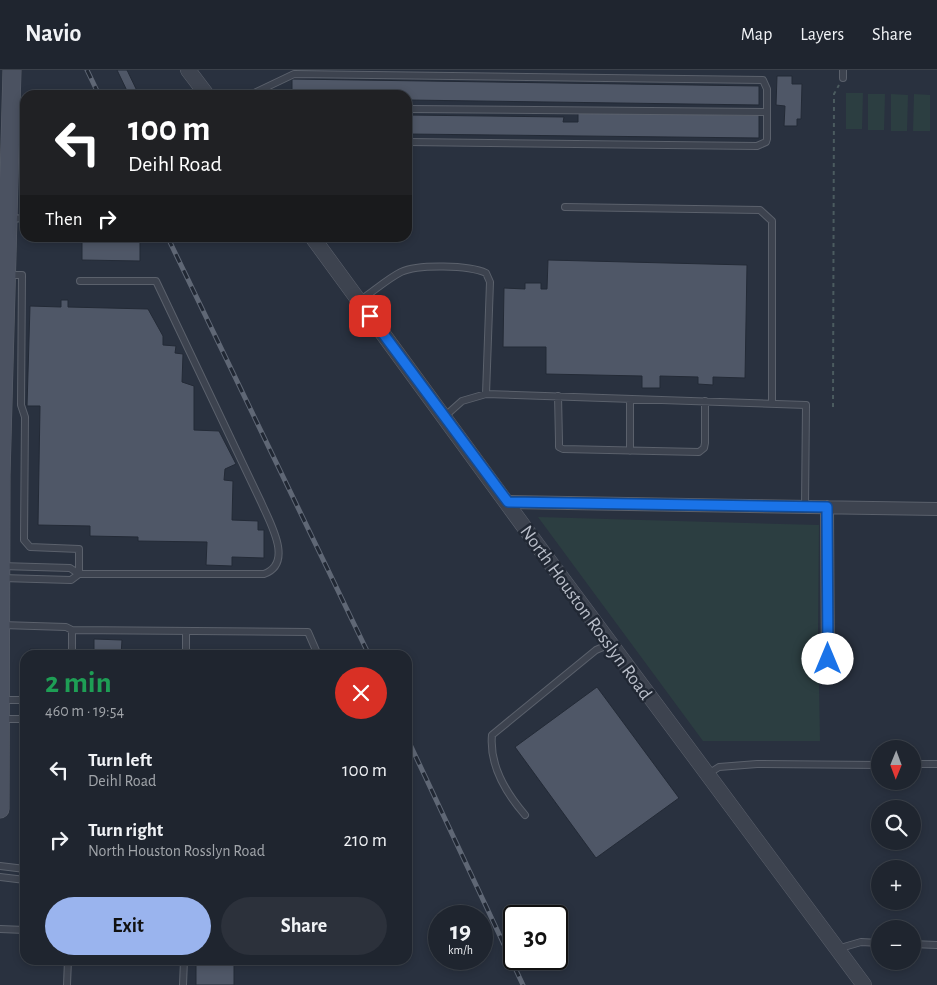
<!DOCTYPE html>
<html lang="en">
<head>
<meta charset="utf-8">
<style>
  :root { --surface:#1f252f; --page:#2c313b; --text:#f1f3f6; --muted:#a1a5aa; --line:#3c424b; --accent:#9ab4ee }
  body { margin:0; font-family:"Alegreya Sans",sans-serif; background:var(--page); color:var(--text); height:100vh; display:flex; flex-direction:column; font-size:19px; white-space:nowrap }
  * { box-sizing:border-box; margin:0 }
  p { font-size:16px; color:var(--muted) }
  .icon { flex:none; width:28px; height:28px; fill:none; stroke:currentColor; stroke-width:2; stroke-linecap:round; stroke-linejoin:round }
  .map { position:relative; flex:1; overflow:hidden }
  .side { position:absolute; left:20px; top:580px; width:392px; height:315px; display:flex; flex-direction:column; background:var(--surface); border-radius:15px; box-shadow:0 2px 8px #0003,0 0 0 1px var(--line) }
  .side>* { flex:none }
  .top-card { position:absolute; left:20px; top:20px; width:392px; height:152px; border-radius:15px; box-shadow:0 2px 8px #0003,0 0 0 1px var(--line); background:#202124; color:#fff; overflow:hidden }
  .needle { width:32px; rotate:181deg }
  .tools { position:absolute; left:871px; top:670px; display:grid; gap:10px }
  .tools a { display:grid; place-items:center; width:50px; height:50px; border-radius:50%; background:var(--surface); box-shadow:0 2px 8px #0003,0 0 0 1px var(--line); font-size:25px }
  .speed { position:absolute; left:428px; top:835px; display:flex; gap:10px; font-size:25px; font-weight:700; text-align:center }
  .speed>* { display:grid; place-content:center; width:65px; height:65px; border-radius:50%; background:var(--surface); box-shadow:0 2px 8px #0003,0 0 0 1px var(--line); line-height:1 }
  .speed small { font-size:12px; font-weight:400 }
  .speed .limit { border:2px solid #111; border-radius:8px; background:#fff; color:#111 }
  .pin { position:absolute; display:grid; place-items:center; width:42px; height:42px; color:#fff; margin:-21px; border-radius:10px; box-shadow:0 2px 8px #0006 }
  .me { position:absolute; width:55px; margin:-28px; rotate:0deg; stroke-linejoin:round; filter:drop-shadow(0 0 4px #0008) }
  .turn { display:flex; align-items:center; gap:18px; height:105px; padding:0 25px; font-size:22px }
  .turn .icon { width:65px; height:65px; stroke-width:2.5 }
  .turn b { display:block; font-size:35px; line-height:42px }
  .then { display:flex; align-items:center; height:48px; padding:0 25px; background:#0003; gap:10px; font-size:19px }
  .round { display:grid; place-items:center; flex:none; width:52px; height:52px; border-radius:26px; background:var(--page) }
  .overview { display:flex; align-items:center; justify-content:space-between; height:85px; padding:0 25px }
  h1 { font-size:30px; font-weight:600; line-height:38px; color:#1e9e55 }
  .button { display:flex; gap:10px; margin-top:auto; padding:10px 25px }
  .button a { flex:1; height:58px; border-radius:30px; background:var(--accent); color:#111; font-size:20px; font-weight:600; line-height:58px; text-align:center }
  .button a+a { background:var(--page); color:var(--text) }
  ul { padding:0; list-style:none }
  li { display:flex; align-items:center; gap:15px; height:70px; padding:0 25px }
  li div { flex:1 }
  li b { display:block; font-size:19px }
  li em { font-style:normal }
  header { display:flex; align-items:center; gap:30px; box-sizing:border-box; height:70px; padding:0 25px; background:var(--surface); border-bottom:1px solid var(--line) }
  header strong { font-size:24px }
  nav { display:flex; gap:28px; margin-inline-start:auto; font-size:18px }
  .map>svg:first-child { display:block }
  .green { fill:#2c3e41 }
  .building { fill:#4f5767; stroke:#232a36 }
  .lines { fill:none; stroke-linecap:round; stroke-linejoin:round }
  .service-casing { stroke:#5b616c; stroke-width:8 }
  .minor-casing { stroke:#5b616c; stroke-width:14 }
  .tertiary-casing { stroke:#5b616c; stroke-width:16 }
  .secondary-casing { stroke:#5b616c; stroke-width:19 }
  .path { stroke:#4b5b5f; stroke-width:2; stroke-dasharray:4 4; stroke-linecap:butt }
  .service { stroke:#3d434f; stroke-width:6 }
  .minor { stroke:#3d434f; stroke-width:12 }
  .tertiary { stroke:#3d434f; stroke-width:15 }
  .secondary { stroke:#4b5261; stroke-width:18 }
  .rail-casing { stroke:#5f6775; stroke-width:5 }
  .rail { stroke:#212834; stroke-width:3; stroke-dasharray:9; stroke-linecap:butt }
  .route-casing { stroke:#114b97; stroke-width:12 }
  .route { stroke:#1a73e8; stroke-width:9 }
  .labels { text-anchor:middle; stroke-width:5; stroke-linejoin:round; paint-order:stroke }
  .street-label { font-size:19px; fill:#b9bec9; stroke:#212834 }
</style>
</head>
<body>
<header>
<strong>Navio</strong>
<nav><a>Map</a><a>Layers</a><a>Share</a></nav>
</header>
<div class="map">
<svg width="937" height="915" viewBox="0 0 937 915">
  <rect width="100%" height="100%" fill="#29313f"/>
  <!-- green -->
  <path class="green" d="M 846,23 L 863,23 L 862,59 L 846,59 Z
    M 868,24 L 885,24 L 884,60 L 868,60 Z
    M 891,24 L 908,25 L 907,61 L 891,61 Z
    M 914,24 L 930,25 L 930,61 L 913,61 Z
    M 538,447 L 819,455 L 818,560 L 820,671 L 703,671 Z"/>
  <!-- building -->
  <path class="building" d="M 117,0 L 127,0 L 139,25 L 129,25 Z
    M 777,6 L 792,6 L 792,14 L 802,14 L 801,49 L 797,49 L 797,56 L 784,56 L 785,36 L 776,35 Z
    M 292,9 L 759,16 L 759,35 L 408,30 L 408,25 L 292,25 Z
    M 578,43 L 759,45 L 759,68 L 408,64 L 408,45 L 564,47 L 563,52 L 578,52 Z
    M 82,168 L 140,168 L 140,191 L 82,190 Z
    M 548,190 L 747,195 L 745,308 L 713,307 L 713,315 L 698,314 L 698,307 L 660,306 L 660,318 L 642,318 L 642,306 L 546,304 L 546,277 L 503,277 L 504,218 L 525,219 L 525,213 L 541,213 L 541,219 L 547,219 Z
    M 61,230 L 68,230 L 68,237 L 148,239 L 163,266 L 163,275 L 176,276 L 175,283 L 183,284 L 182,312 L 194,316 L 194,360 L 219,361 L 236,394 L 225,399 L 224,410 L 233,411 L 232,450 L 258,451 L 258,460 L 264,460 L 264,488 L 232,487 L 232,496 L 206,495 L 207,472 L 138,471 L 138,467 L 90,466 L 90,456 L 38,455 L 40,336 L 27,336 L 30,236 L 61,237 Z
    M 94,569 L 122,570 L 121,585 L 94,585 Z
    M 30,579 L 53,580 L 53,585 L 30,585 Z
    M 128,581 L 170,581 L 170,585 L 128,585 Z
    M 597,617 L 679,728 L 596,788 L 515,677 Z
    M 196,890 L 234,890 L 234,915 L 196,915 Z"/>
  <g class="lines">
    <!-- service casing -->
    <g class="service-casing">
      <path id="service" d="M 843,8 L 843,0
        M 250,25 L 294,4 L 763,10 L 767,19 L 767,69 L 766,72 L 757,76 L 408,72
        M 408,39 L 767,42
        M 11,72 L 25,72
        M 565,137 L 760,140 L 772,151 L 772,333
        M 9,149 L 25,148
        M 9,205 L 22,205 L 21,335 L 25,347 L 24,470 L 30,477 L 79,479 L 79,504 L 264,504 C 294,493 270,453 261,432 L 156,211 L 80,211
        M 359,231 C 373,222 387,209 401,202 C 418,194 469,195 486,203 L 490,212 L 486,324 L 462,331 L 444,347
        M 486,324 L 806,335 L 805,437
        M 558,326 L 559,371 L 559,377 L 563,379 L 699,382 L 704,378 L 705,373 L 705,331
        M 630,381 L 630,329
        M 1,496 L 70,498 L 79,504 L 71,510 L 2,508
        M 2,555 L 66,557 L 72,560 L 308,562 L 318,585
        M 186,562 L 186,585
        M 72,585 L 72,560
        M 1,630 L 25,630
        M 1,649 L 25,649
        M 912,694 L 937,694
        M 708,704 L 719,697 L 757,694 L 880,695
        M 525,745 C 506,723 489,696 492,665 L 596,580 L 610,574
        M 0,796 L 25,799
        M 0,807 L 25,810
        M 0,859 L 25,860
        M 912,874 L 937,875
        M 837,879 L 861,872 L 880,873
        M 67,915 L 68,890
        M 183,915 L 184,890"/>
    </g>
    <!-- minor casing -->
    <g class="minor-casing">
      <path id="minor" d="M 508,432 L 937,439
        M 827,437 L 828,608"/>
    </g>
    <!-- tertiary casing -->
    <g class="tertiary-casing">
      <path id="tertiary" d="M 188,0 L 207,25
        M 313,168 L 541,480 L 864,915"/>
    </g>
    <!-- secondary casing -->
    <g class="secondary-casing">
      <path id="secondary" d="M 0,739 L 1,406 L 12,0"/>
    </g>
    <!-- path -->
    <path class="path" d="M 833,337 L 834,24 L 839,15"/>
    <!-- service -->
    <use href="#service" class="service"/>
    <!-- minor -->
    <use href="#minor" class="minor"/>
    <!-- tertiary -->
    <use href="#tertiary" class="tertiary"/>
    <!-- secondary -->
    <use href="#secondary" class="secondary"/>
    <!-- rail casing -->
    <g class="rail-casing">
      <path id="rail" d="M 87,0 L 99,25
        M 168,168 L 369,585
        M 408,670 L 523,915"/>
    </g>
    <!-- rail -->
    <use href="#rail" class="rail"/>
  </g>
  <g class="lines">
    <!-- route casing -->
    <g class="route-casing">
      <path id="route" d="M 370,246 L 508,432 L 827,437 L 828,589"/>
    </g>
    <!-- route -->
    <use href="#route" class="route"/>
  </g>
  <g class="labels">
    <!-- street labels -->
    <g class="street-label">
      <text transform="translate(587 542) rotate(54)" y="7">North Houston Rosslyn Road</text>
    </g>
  </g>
</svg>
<div class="tools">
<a><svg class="needle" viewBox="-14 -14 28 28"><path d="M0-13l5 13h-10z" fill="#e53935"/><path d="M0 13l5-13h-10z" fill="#a1a5aa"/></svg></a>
<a><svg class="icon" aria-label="search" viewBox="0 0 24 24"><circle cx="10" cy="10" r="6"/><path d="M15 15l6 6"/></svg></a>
<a>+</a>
<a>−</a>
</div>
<div class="speed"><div>19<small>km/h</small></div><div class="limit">30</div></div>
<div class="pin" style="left:370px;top:246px;background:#d93025"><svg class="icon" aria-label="arrive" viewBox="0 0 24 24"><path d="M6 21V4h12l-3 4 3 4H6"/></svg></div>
<svg class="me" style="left:828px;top:589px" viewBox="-20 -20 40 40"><circle r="19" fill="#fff"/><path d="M0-13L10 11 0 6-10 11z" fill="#1a73e8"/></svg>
<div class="top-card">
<div class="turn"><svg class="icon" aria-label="left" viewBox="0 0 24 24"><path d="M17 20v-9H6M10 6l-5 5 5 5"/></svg><div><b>100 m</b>Deihl Road</div></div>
<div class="then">Then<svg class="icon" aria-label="right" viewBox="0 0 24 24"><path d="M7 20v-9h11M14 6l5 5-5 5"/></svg></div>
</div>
<section class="side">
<div class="overview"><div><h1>2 min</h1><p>460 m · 19:54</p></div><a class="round" style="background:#d93025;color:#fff"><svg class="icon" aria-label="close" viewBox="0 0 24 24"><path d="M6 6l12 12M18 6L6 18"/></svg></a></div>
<ul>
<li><svg class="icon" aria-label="left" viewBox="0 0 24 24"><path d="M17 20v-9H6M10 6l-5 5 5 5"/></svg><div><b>Turn left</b><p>Deihl Road</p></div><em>100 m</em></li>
<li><svg class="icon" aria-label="right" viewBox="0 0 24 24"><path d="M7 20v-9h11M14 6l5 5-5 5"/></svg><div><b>Turn right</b><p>North Houston Rosslyn Road</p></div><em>210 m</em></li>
</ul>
<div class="button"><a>Exit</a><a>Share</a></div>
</section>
</div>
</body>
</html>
